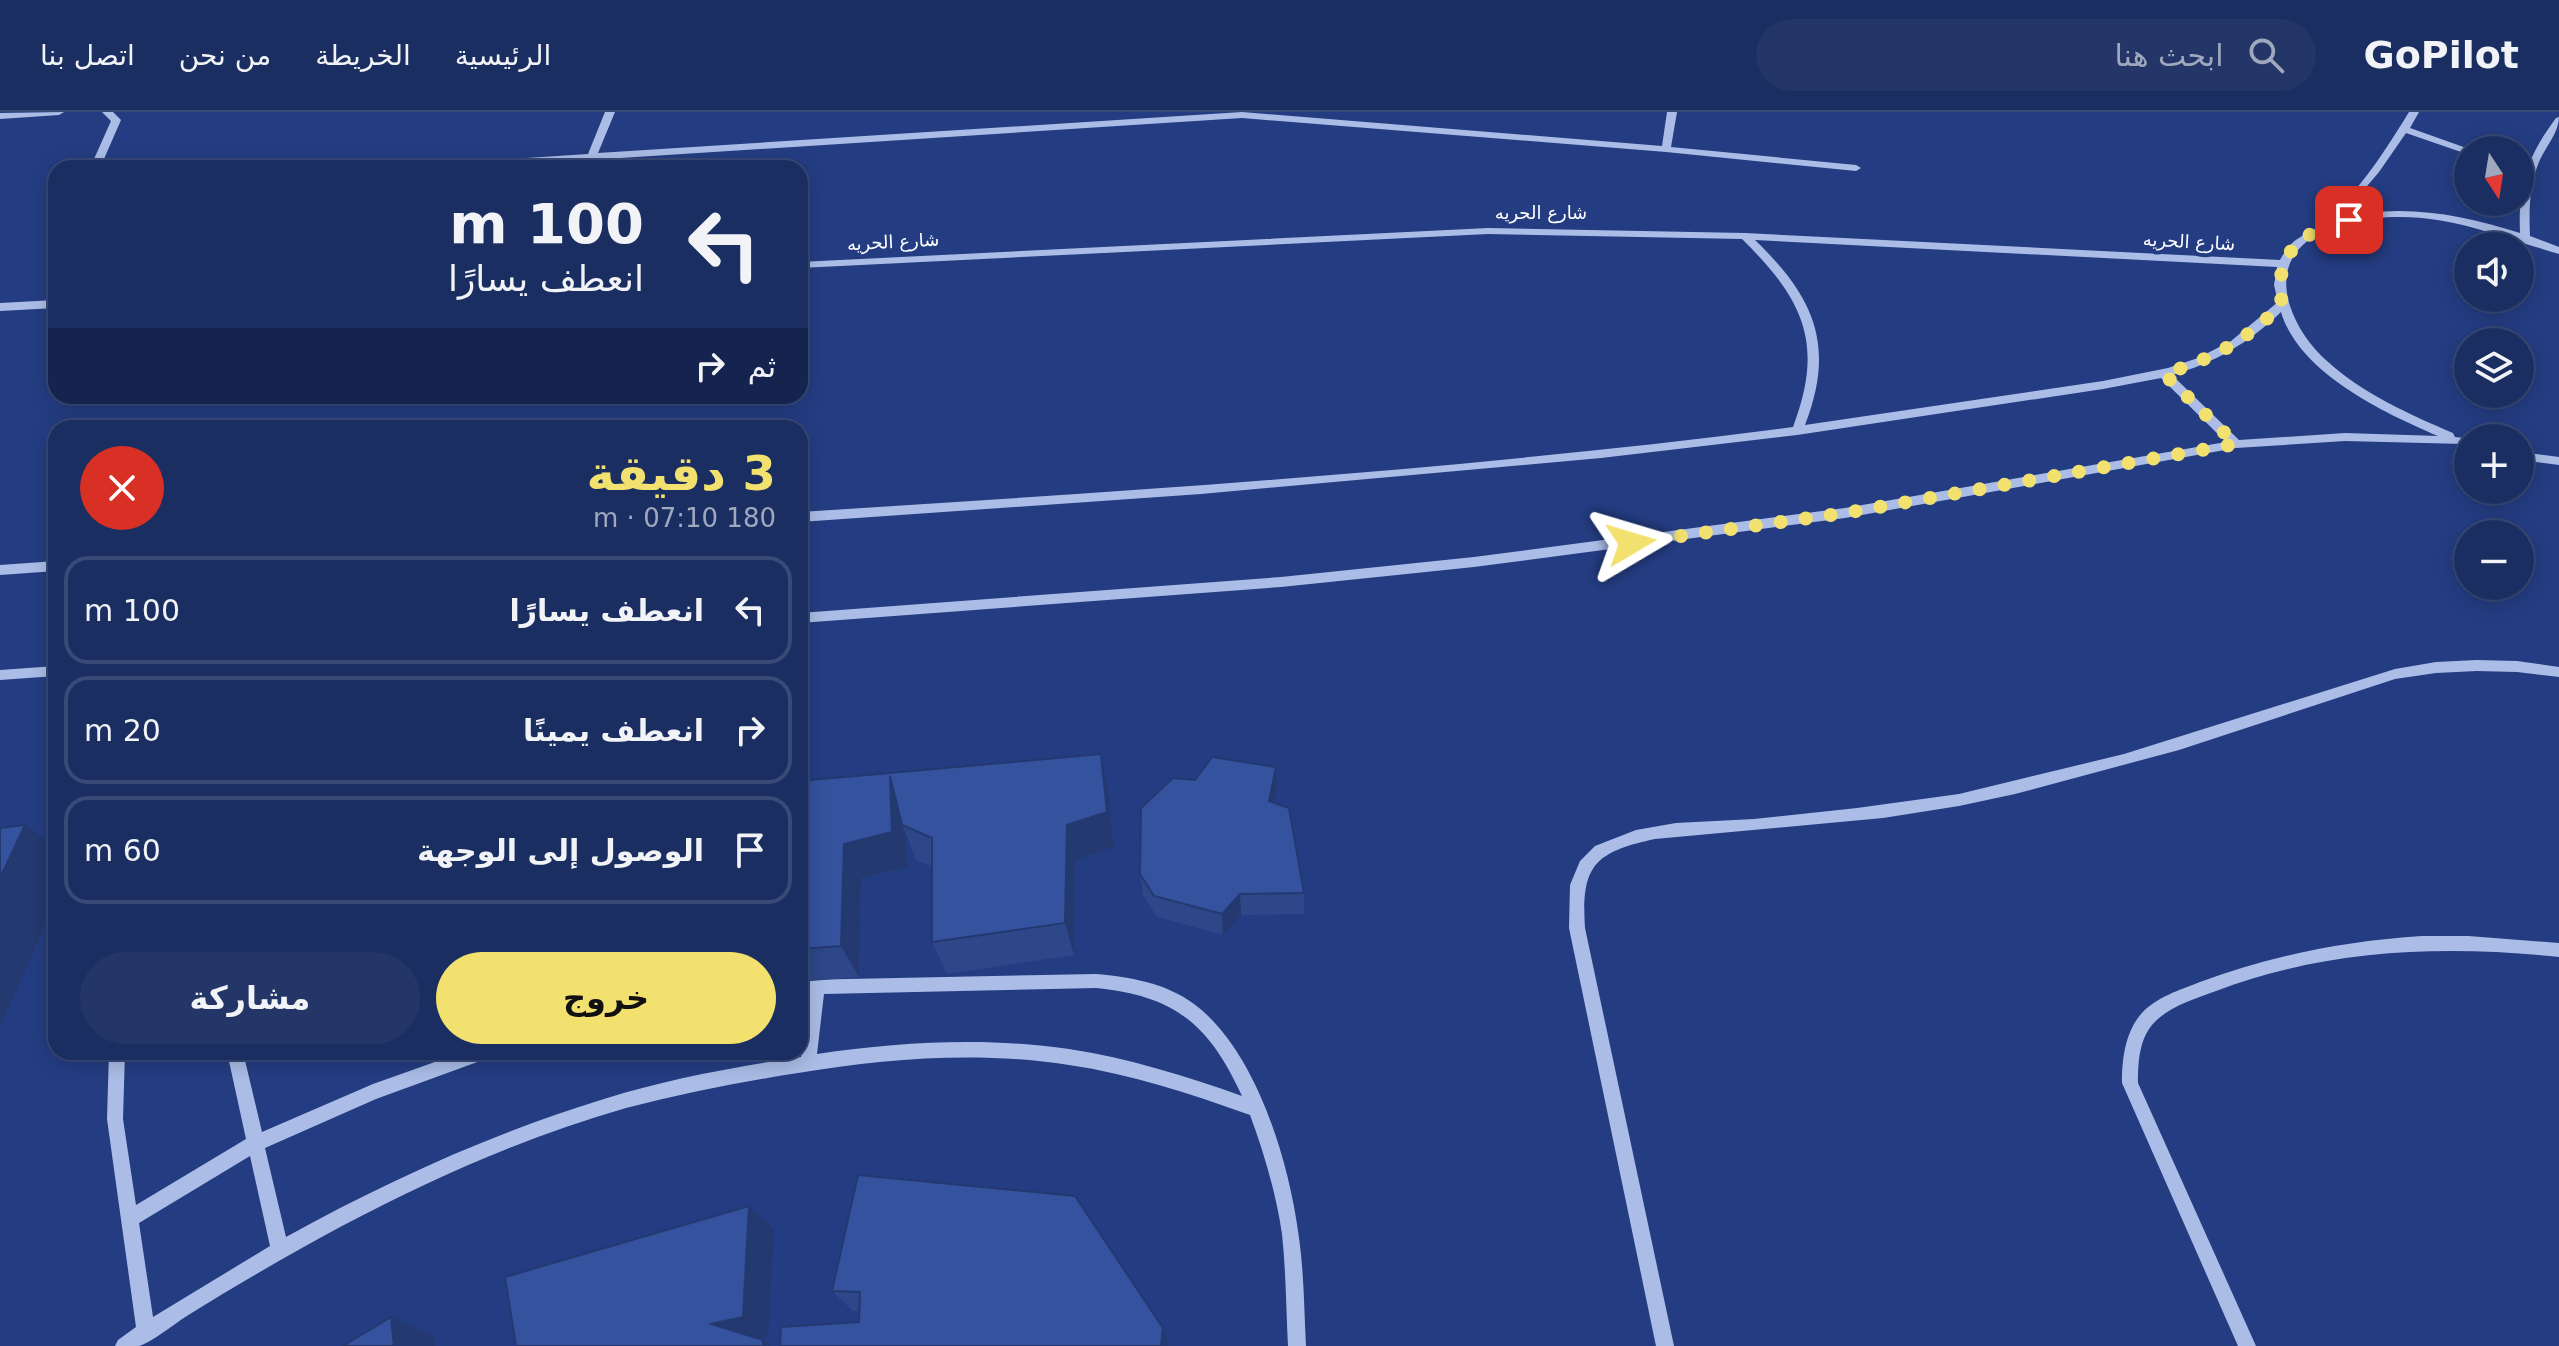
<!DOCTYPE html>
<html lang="ar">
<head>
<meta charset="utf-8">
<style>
  :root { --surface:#1b2e62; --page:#243668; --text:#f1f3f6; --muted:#a0a8be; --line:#394a77; --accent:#f2e16f }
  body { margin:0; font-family:"DejaVu Sans",Vazirmatn,sans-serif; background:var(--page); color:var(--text); direction:rtl; height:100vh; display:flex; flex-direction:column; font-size:30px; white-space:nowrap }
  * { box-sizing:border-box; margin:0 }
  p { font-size:26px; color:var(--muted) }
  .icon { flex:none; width:44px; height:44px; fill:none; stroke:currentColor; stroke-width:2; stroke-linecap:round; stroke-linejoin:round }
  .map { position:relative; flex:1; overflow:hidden; direction:ltr }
  .drawer { position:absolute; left:48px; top:308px; width:760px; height:640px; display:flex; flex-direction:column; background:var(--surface); border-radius:24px; box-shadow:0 4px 20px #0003,0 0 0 2px var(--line); direction:rtl }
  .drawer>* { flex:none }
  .banner { position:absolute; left:48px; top:48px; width:760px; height:244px; border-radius:24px; box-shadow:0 4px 20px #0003,0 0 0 2px var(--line); direction:rtl; background:#1b2e62; color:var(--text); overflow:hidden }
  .needle { width:52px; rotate:168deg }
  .tools { position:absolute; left:2454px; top:24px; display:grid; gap:16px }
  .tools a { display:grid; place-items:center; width:80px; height:80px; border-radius:50%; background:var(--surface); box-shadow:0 4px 20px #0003,0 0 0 2px var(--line); font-size:40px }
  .pin { position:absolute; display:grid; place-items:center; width:68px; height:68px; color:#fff; margin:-34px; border-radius:16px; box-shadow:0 4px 12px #0006 }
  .me { position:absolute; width:88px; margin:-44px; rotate:83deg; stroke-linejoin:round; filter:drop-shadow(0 0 6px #0008) }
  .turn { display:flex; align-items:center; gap:28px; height:168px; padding:0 32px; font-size:36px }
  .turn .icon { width:104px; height:104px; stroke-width:2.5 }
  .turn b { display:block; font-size:56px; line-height:68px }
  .then { display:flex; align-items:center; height:76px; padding:0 32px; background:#0003; gap:16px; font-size:30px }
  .round { display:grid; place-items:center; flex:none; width:84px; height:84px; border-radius:42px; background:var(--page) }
  .head { display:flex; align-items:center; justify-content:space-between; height:136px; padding:0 32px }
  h1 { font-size:48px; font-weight:800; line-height:60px; color:var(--accent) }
  .primary-button { display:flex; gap:16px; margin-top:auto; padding:16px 32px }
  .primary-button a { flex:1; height:92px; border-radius:48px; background:var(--accent); color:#111; font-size:32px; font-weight:800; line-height:92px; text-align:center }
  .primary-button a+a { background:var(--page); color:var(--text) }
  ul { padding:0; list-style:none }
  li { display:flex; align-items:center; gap:24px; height:108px; margin:0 16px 12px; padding:0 16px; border:4px solid var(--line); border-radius:24px }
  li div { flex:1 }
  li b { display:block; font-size:30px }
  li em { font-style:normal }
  header { display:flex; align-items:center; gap:48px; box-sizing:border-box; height:112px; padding:0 40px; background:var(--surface); border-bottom:2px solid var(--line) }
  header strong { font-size:38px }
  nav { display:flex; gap:44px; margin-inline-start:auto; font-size:28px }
  .search { width:560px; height:72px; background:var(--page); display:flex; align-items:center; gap:20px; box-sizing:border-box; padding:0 28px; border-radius:44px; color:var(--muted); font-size:30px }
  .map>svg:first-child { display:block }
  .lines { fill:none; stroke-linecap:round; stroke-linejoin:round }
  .minor { fill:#abbde7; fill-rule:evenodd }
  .wall { fill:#2d4788 }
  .shaded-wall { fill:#24396f }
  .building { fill:#34529e; stroke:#24396f; stroke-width:2 }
  .route { stroke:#f2e16f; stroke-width:14; stroke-dasharray:0 25.2 }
  .labels { text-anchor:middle; stroke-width:8; stroke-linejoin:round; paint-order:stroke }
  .far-street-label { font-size:18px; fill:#fff; stroke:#243d82 }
</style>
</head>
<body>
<header>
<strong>GoPilot</strong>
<div class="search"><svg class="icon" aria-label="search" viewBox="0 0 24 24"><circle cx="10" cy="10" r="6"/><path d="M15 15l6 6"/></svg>ابحث هنا</div>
<nav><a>الرئيسية</a><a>الخريطة</a><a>من نحن</a><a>اتصل بنا</a></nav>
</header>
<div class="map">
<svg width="2559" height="1234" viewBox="0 0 2559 1234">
  <rect width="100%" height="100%" fill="#243d82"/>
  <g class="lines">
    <!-- minor -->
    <path class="minor" d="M 64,0 L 59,3 L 0,7 L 0,1 Z
      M 102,0 L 113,0 L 121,8 L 100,56 L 90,56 L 111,9 Z
      M 605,0 L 615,0 L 598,41 L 1242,0 L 1662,34 L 1667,0 L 1677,0 L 1671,35 L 1856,53 L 1861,56 L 1856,59 L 1666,40 L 1242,6 L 467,56 L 415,56 L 420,53 L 588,42 Z
      M 2409,0 L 2419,0 L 2410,16 L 2472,38 L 2468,38 L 2468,42 L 2464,41 L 2406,21 L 2379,60 L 2340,106 C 2400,91 2461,102 2520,121 C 2518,73 2527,45 2556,6 L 2559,5 C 2559,21 2545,35 2539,50 C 2529,74 2529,99 2530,124 L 2559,135 L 2559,142 C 2504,126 2452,103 2394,105 C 2341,106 2269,126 2290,194 C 2297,215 2310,234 2327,249 C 2363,282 2409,302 2453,321 L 2455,325 L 2464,326 L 2466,329 L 2464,332 L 2345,329 L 2236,336 L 1845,406 L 1474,455 L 1281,475 L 800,511 L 800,501 L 1281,465 L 1474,445 L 1845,396 L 2226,330 L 2161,266 L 2103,277 L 1797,323 L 1601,346 L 1201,382 L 800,410 L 800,400 C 1131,379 1463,358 1793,315 C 1825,231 1803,187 1742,127 L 1488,122 L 800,156 L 800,150 L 1488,116 L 1745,121 L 2280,148 C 2295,120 2307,126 2326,109 C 2359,79 2386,38 2409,0 ZM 1755,128 L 2277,155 L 2274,173 L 2278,190 L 2231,229 L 2198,246 L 2168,256 L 2103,269 L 1805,313 C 1836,233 1814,185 1755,128 ZM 2281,200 C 2299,261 2384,301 2438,324 L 2345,321 L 2239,328 L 2172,263 C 2214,251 2249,231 2281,200 Z
      M 56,188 L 56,196 L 0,199 L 0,191 Z
      M 2520,340 L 2559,345 L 2559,353 L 2520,348 Z
      M 56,449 L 56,459 L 0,463 L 0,453 Z
      M 2477,548 L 2517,549 L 2559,555 L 2559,565 L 2517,560 L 2477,559 L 2436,561 L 2395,567 L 2179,638 L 2015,682 L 1959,694 L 1883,706 L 1655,727 C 1595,740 1581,753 1585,816 L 1674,1234 L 1656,1234 L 1569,816 L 1570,773 L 1580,749 L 1595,734 L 1636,718 L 1676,711 L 1754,707 L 1857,696 L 1959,682 L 2124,642 L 2395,557 L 2436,550 Z
      M 56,554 L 56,564 L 0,568 L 0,558 Z
      M 2422,824 L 2468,824 L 2559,831 L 2559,845 C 2442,833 2327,837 2216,879 C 2195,887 2168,894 2152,913 C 2139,929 2138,951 2138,971 L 2256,1234 L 2238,1234 L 2122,971 C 2122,947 2125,921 2141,902 C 2156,885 2180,878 2200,870 C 2273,843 2345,829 2422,824 Z
      M 1096,862 C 1130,865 1166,871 1194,892 C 1255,937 1288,1046 1298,1119 C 1304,1157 1304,1196 1306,1234 L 1288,1234 C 1286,1197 1286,1159 1282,1122 C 1276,1081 1264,1041 1250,1003 C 1191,982 1131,962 1069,953 C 980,939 887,946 798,961 C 740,970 683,981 626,996 C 528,1024 432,1066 342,1114 C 290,1142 240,1171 190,1202 C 178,1209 151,1231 139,1234 C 132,1234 122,1234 115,1234 L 118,1228 L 136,1215 L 107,1007 L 109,940 L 125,940 L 123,1007 L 136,1093 L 246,1027 L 227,940 L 243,940 L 262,1020 L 373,972 L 463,940 L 493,940 L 491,945 L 376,987 L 265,1036 L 286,1125 C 387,1069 493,1021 604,987 C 668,967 734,955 801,945 L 808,882 L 800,882 L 800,868 ZM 1096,876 C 1175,884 1209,912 1242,984 C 1186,964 1128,946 1069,937 C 986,925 900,930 817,942 L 824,882 ZM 250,1044 L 270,1134 L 153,1205 L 139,1111 Z"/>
  </g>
  <!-- wall -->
  <path class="wall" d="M 1101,642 L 1108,678 L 1114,735 L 1075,748 L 1074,843 L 947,862 L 932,830 L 932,754 L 916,748 L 906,722 L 907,755 L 861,766 L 859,865 L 800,870 L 800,669 Z
    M 1276,655 L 1277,678 L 1274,691 L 1304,781 L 1304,802 L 1241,803 L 1223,823 L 1157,805 L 1143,783 L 1140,762 L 1195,668 Z
    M 858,1063 L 1163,1216 L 1169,1234 L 780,1234 L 859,1210 L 859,1199 L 853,1199 L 832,1179 Z"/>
  <!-- shaded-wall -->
  <path class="shaded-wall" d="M 1101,642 L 1108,678 L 1114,735 L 1075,748 L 1074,843 L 1065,811 L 1067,713 Z
    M 1276,655 L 1277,678 L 1269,711 L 1269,689 Z
    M 890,664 L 902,713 L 906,722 L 907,755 L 861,766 L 859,865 L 841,834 L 844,732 Z
    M 25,713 L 56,735 L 56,788 L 0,915 L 0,766 Z
    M 1240,782 L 1241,803 L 1223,823 L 1222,802 Z
    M 749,1094 L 774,1117 L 768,1224 L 738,1230 L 711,1212 Z
    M 391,1205 L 434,1224 L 435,1234 L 394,1234 Z
    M 1163,1216 L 1169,1234 L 1161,1234 Z
    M 763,1228 L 771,1234 L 763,1234 Z"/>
  <!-- building -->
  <path class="building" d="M 1101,642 L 1107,700 L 1067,713 L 1065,811 L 932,830 L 932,726 L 902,713 L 890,664 L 892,720 L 844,732 L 841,834 L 800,837 L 800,669 Z
    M 1212,645 L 1276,655 L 1269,689 L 1289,696 L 1304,781 L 1240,782 L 1222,802 L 1154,784 L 1140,762 L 1141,696 L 1173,666 L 1195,668 Z
    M 25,713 L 0,766 L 0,716 Z
    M 858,1063 L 1075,1084 L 1163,1216 L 1161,1234 L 780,1234 L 781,1215 L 859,1210 L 860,1180 L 832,1179 Z
    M 749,1094 L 743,1205 L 711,1212 L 763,1228 L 763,1234 L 516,1234 L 505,1165 Z
    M 391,1205 L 394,1234 L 343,1234 Z"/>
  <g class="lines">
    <!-- route -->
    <path class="route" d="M 1631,431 L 1845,401 L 2236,332 L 2164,262 C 2213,246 2245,230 2282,192 C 2273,141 2302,119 2349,108"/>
  </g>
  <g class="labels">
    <!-- far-street labels -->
    <g class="far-street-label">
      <text x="1541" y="107">شارع الحريه</text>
      <text transform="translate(893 130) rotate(-3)" y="6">شارع الحريه</text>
      <text transform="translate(2189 130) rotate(3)" y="6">شارع الحريه</text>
    </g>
  </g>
</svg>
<div class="tools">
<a><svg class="needle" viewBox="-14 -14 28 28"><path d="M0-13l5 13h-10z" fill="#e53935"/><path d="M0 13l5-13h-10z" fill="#a0a8be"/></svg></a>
<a><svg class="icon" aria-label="sound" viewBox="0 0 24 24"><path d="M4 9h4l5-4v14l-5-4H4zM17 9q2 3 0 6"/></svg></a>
<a><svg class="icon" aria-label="layers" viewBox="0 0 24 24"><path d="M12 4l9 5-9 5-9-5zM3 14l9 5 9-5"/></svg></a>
<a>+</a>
<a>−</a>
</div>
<div class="pin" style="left:2349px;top:108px;background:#d93025"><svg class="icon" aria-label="arrive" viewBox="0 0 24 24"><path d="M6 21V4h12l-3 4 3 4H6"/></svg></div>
<svg class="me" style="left:1631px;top:431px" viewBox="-20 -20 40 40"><path d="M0-17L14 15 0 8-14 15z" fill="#f2e16f" stroke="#fff" stroke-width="4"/></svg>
<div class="banner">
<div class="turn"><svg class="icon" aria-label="left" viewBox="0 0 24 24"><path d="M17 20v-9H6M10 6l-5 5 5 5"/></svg><div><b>100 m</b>انعطف يسارًا</div></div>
<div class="then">ثم<svg class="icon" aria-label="right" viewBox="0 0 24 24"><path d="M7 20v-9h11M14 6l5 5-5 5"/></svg></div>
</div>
<section class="drawer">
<div class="head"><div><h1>3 دقيقة</h1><p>180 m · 07:10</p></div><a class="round" style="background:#d93025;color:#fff"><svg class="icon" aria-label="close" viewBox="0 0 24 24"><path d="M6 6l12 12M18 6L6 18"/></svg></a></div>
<ul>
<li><svg class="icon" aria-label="left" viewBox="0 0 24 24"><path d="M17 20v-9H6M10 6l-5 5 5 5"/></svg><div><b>انعطف يسارًا</b></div><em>100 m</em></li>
<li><svg class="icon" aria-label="right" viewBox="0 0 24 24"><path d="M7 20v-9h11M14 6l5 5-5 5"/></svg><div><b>انعطف يمينًا</b></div><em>20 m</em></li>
<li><svg class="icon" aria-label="arrive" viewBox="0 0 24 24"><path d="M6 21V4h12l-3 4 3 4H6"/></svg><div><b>الوصول إلى الوجهة</b></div><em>60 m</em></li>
</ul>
<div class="primary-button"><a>خروج</a><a>مشاركة</a></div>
</section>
</div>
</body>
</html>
